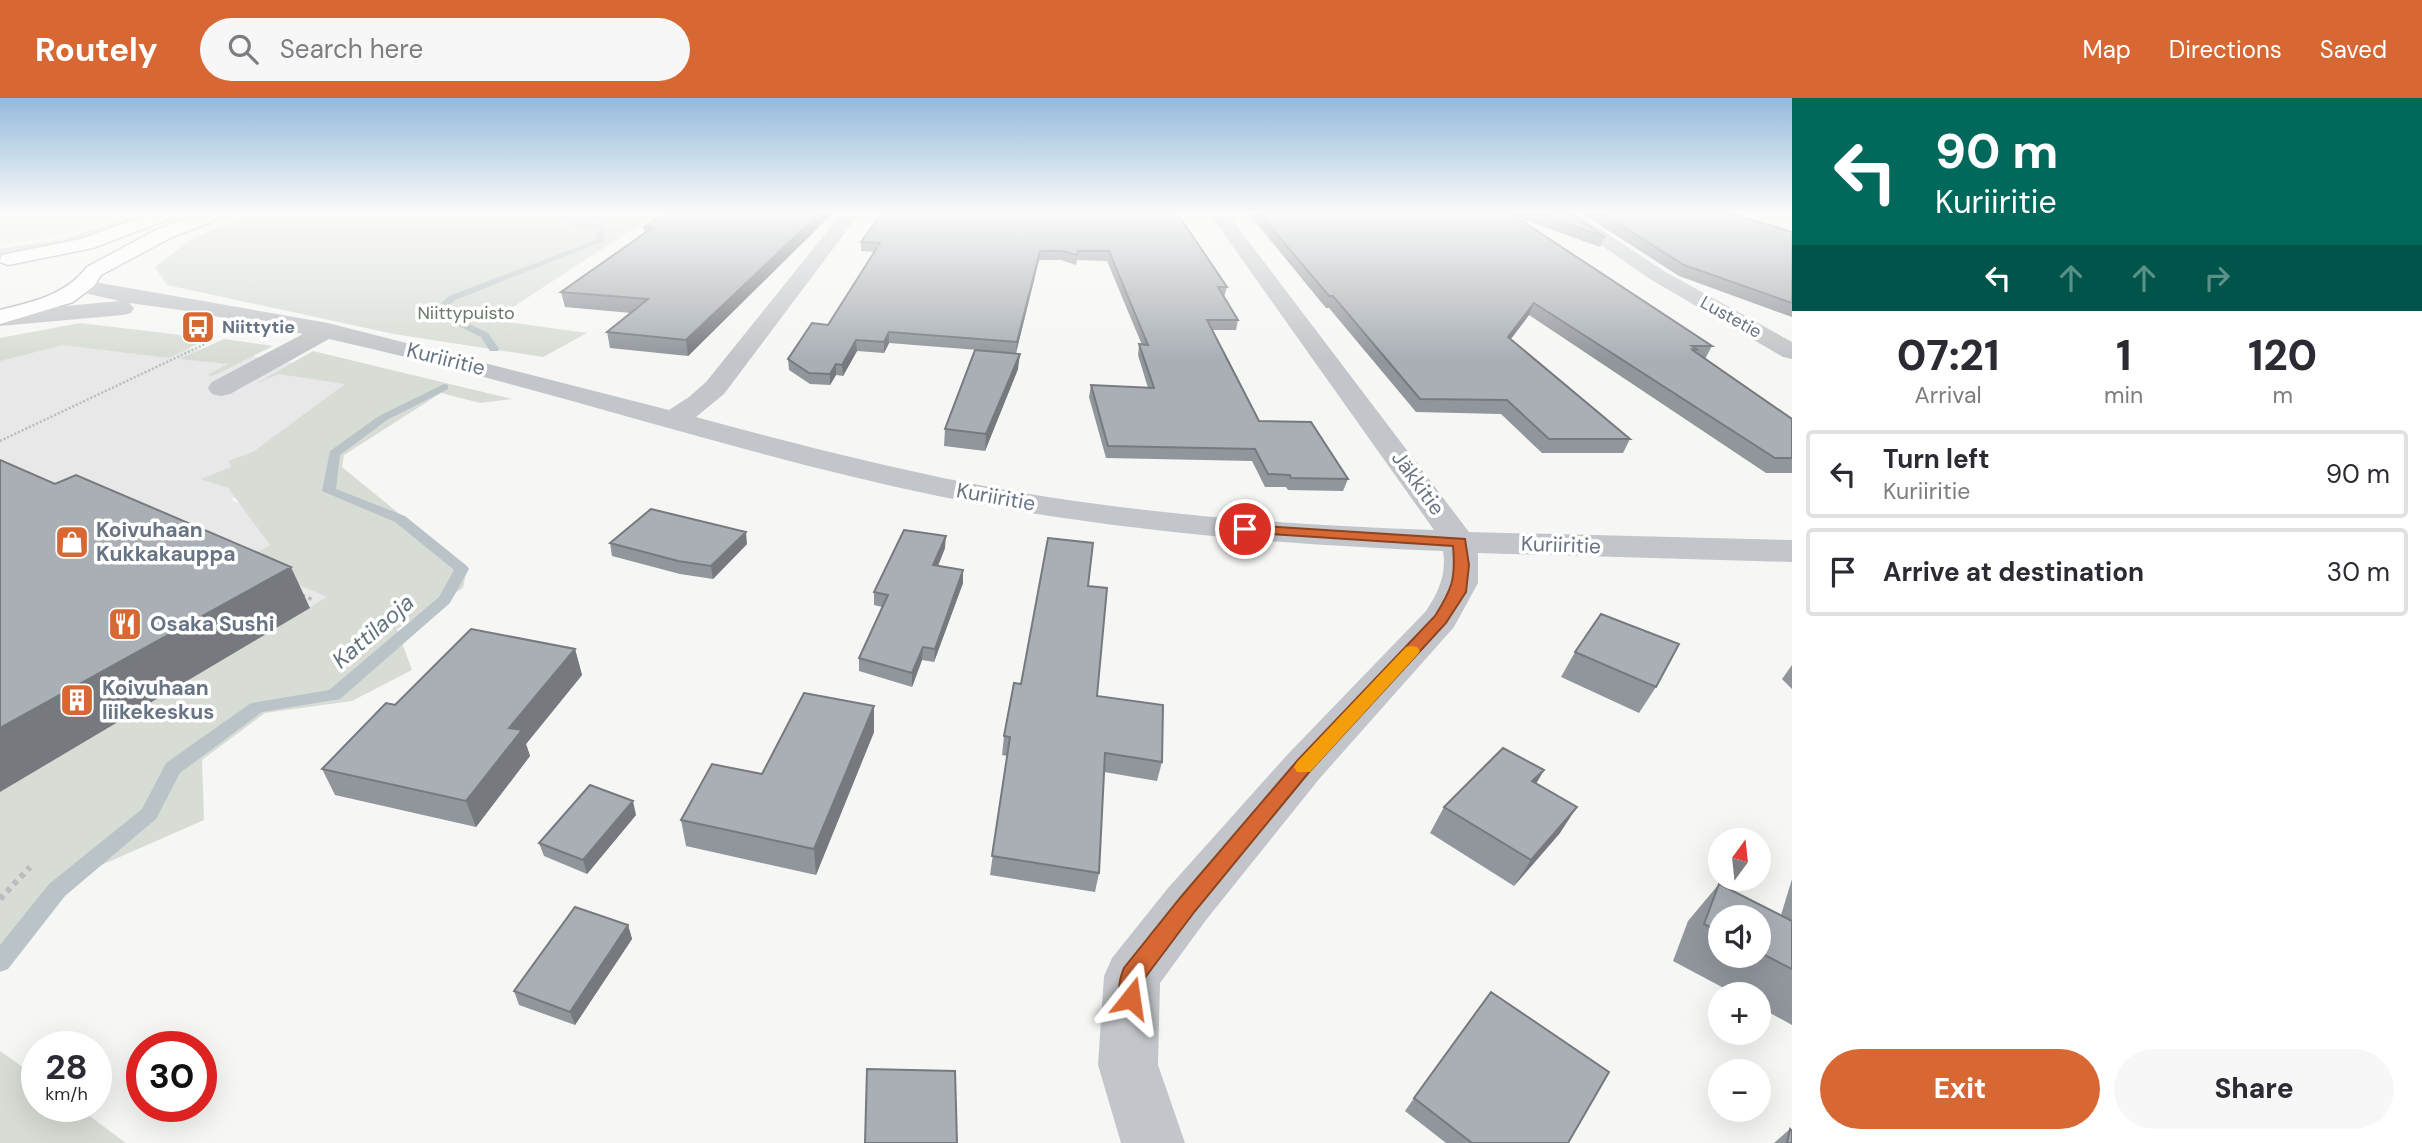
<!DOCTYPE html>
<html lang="en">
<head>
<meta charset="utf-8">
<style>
  :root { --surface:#fff; --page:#f7f7f7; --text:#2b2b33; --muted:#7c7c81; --line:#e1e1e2; --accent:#d86833 }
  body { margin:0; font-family:"DM Sans",sans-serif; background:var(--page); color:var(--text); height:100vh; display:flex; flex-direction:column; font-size:26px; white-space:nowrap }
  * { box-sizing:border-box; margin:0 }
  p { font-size:23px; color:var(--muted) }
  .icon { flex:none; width:38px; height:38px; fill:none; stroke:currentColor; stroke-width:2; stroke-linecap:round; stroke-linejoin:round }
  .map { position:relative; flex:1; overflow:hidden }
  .details { display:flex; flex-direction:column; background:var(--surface); width:630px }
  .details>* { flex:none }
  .banner { background:#00695c; color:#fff; overflow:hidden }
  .needle { width:46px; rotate:15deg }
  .fabs { position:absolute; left:1708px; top:730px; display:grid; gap:14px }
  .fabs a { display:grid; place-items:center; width:63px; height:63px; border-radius:50%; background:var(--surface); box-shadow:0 7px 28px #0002; font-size:35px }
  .speed { position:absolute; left:21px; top:933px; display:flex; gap:14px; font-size:35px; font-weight:700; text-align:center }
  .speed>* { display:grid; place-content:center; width:91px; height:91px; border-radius:50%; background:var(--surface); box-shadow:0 7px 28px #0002; line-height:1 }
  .speed small { font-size:18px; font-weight:400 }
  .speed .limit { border:10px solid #d22; background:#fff; color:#111 }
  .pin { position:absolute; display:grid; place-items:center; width:60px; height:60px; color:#fff; margin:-30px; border:4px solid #fff; border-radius:50%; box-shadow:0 2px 7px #0007 }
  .me { position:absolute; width:77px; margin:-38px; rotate:15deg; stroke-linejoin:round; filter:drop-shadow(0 0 5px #0008) }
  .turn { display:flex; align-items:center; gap:24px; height:147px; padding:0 28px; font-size:32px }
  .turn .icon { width:91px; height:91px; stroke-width:2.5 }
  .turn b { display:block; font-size:49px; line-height:60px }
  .lanes { display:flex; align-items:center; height:66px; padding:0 28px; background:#0003; justify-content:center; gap:35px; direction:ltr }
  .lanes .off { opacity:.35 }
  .eta { display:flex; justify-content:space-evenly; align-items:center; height:119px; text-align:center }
  .eta b { font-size:42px; font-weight:800; line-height:49px }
  .cta { display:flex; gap:14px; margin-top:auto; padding:14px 28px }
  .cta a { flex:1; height:80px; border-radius:42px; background:var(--accent); color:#fff; font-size:28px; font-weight:800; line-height:80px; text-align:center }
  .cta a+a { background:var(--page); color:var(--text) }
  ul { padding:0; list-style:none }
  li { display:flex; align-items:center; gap:21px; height:88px; margin:0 14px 10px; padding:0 14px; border:4px solid var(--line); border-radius:7px }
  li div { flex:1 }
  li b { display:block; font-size:26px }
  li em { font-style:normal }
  header { display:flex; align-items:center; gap:42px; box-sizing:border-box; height:98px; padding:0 35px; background:var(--accent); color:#fff }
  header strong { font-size:33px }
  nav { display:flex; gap:38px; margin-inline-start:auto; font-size:24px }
  .search { width:490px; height:63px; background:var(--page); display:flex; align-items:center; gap:18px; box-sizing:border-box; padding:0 24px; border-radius:38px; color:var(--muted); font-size:26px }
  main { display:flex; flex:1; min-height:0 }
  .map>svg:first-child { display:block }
  .built { fill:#e7e8e7 }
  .green { fill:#d7ddd5 }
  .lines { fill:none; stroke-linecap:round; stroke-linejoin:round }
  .stream { fill:#bac4c8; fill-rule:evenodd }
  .major-casing { stroke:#b6b9bd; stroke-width:3 }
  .path-far2 { stroke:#babcbf; stroke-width:2.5; stroke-dasharray:2 2; stroke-linecap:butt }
  .path-far1 { stroke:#babcbf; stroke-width:3.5; stroke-dasharray:3.5 3.5; stroke-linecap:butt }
  .path { stroke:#babcbf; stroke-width:6; stroke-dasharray:5 5; stroke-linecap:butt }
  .minor { fill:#c2c5c9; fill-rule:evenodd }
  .major { fill:#fff; fill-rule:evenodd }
  .wall { fill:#91969c; fill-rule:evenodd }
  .shaded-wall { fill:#767a7f }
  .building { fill:#a9afb5; stroke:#767a7f; stroke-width:2 }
  .route { fill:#d86833; stroke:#8c4421; stroke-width:2 }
  .slow { fill:#f59e0b }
  .labels { text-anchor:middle; stroke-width:7; stroke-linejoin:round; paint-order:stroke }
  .far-park-label { font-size:18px; fill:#687a66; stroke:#fff }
  .far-street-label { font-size:18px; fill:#687483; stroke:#fff }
  .far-poi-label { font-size:18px; font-weight:bold; fill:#687483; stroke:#fff; text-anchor:start }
  .street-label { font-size:21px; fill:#687483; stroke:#fff }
  .poi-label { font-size:21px; font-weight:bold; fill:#687483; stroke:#fff; text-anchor:start }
  .water-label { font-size:23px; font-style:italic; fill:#63757f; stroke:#fff }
</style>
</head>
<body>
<header>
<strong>Routely</strong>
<div class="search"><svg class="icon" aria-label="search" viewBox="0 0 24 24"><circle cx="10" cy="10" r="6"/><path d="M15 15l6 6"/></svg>Search here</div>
<nav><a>Map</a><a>Directions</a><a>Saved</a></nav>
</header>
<main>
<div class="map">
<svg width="1792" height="1045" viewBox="0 0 1792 1045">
  <rect width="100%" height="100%" fill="#f6f7f4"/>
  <!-- built -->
  <path class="built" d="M 0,115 L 126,115 L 50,140 L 0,146 Z
    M 73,237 L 238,256 L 375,277 L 231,402 L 401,473 L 0,713 L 0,250 Z"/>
  <!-- green -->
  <path class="green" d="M 143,115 L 154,115 L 65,146 L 0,155 L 0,151 L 64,141 Z
    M 257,115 L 657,115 L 493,222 L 587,235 L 543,259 L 394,236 L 167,187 L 155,169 L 195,139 Z
    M 80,225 L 206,240 L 204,243 L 169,260 L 63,247 L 0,263 L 0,240 Z
    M 224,241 L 273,248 L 213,278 L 207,277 L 228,266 L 179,261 Z
    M 313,253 L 512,301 L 480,305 L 441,295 L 344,357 L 342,369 L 467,471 L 463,490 L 397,531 L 412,572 L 352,603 L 265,615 L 202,662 L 204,722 L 81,776 L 0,865 L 0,694 L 327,499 L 244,463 L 270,447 L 228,390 L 201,381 L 231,369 L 228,363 L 253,354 L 345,286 L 279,276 L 257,285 Z
    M 0,953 L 37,979 L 37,1008 L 76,1008 L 126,1045 L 0,1045 Z"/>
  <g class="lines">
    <!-- stream -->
    <path class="stream" d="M 560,115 L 568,115 L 577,122 L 598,127 L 598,124 L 591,118 L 596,115 L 606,115 L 600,118 L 606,123 L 604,143 L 455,202 L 443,213 L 488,235 L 499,251 L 498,253 L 490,253 L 481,239 L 434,216 L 434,212 L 449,198 L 596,142 L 597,132 L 571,126 Z
      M 444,286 L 448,287 L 448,291 L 387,322 L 340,357 L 336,391 L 405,418 L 467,468 L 469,471 L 450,505 L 340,601 L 262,614 L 180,675 L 156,721 L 65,798 L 8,871 L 0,874 L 0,847 L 49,786 L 142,711 L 166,665 L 251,605 L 329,592 L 439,499 L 454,472 L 395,424 L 322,393 L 330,353 L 379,318 Z"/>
    <!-- major casing -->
    <g class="major-casing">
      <path id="major" d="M 152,115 L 177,115 L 174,119 L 93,150 L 8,167 L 0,164 L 1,157 L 81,141 Z
        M 201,115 L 226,115 L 223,119 L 170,140 L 101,177 L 94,188 L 73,204 L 0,226 L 0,212 C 33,204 66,197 87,169 L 156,132 Z"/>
    </g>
    <!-- path-far2 -->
    <path class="path-far2" d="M 0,343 L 205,246"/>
    <!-- path-far1 -->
    <path class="path-far1" d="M 302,497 L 313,502"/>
    <!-- path -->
    <path class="path" d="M 0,801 L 30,769"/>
    <!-- minor -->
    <path class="minor" d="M 842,115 L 860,115 L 724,296 L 696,319 C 799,347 901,373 1006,392 C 1147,417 1291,427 1434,432 L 1209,115 L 1227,115 L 1469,434 L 1792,442 L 1792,464 L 1478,455 L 1478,485 L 1454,529 L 1320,680 L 1206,822 L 1160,885 L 1158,967 L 1185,1045 L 1121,1045 L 1098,967 L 1104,878 L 1112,860 L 1168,790 L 1288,656 L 1426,513 C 1438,495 1447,476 1443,453 C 1273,446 1104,432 938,398 C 732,355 534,286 329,241 L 230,296 L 221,298 L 212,296 L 208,290 L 212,284 L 303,236 L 195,214 L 129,205 L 134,210 L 131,215 L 123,217 L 0,228 L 0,214 L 120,203 L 75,193 L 72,188 L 75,183 L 83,182 L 328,225 L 669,312 L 689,299 L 706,284 Z
      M 1555,115 L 1576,115 L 1664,173 L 1792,244 L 1792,261 L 1783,259 L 1650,181 Z"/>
    <!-- major -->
    <use href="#major" class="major"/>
  </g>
  <!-- wall -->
  <path class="wall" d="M 665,115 L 833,115 L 688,258 L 610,250 L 607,234 L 631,215 L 565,209 L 561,194 L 644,135 L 644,129 Z
    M 1177,115 L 1227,189 L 1224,199 L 1238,222 L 1236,232 L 1212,232 L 1259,323 L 1348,381 L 1343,393 L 1288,392 L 1286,389 L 1265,389 L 1252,363 L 1106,360 L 1089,299 L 1091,287 L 1148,290 L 1138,257 L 1139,246 L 1142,247 L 1107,163 L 1077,162 L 1076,167 L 1061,162 L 1039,162 L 1016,255 L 889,245 L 884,255 L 857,253 L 843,278 L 836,277 L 830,287 L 810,286 L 789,272 L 788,261 L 828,227 L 874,154 L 861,153 L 861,144 Z
    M 1248,115 L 1570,115 L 1605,139 L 1600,149 L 1514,118 L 1712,248 L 1705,261 L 1792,321 L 1792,375 L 1766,375 L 1529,217 L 1511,241 L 1630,341 L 1623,355 L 1542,355 L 1501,316 L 1416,314 L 1329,210 L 1326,210 Z
    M 1581,115 L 1730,115 L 1792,134 L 1792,219 L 1679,178 Z
    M 1018,271 L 985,353 L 944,348 L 945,331 Z
    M 610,445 L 747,446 L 713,481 L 680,476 L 612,458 Z
    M 945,450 L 938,468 L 963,485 L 934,564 L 922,562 L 912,589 L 859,573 L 859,560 L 882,509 L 874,507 L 874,494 Z
    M 1088,488 L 1097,598 L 1162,664 L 1157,683 L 1104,674 L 1099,775 L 1095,794 L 990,777 L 1007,658 L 1002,657 L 1004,638 L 1021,586 Z
    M 575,551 L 582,577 L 526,646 L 530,658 L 476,729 L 335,697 L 322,671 L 395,607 Z
    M 1575,554 L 1656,589 L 1639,615 L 1561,579 Z
    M 1792,567 L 1792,591 L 1782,581 Z
    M 874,608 L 874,634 L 816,777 L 686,748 L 681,722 L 762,676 Z
    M 1544,672 L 1536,686 L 1560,735 L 1514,788 L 1430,735 L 1444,709 Z
    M 636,717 L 587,776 L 544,758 L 539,745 Z
    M 1792,781 L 1792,927 L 1759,909 L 1759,896 L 1735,896 L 1673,863 L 1688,823 L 1719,786 L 1781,817 ZM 1720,819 L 1759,819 L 1759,858 L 1720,858 Z
    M 628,827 L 632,841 L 575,927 L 519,907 L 514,893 Z
    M 1414,1000 L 1568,1045 L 1446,1045 L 1405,1013 Z
    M 1790,1031 L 1792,1045 L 1774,1045 Z"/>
  <!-- shaded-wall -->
  <path class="shaded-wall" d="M 820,115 L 833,115 L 688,258 L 686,242 Z
    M 1040,153 L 1039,162 L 1016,255 L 1017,244 Z
    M 1534,205 L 1529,217 L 1503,251 L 1508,239 Z
    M 889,234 L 889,245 L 884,255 L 884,244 Z
    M 856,242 L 857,253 L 843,278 L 842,267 Z
    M 1020,256 L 1018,271 L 985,353 L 986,336 Z
    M 836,266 L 836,277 L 830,287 L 830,276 Z
    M 746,434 L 747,446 L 713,481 L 711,468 Z
    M 946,438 L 945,450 L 933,480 L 933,467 Z
    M 291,469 L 310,510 L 0,694 L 0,630 Z
    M 963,472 L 963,485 L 934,564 L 935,551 Z
    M 923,549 L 922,562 L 912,589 L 912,575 Z
    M 575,551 L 582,577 L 526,646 L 530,658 L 476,729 L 466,703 L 509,630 Z
    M 874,608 L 874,634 L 816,777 L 814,751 Z
    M 1544,672 L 1528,699 L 1532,683 Z
    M 633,703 L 636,717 L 587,776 L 583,762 Z
    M 1577,709 L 1560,735 L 1514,788 L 1531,762 Z
    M 628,827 L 632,841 L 575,927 L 570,914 Z"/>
  <!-- building -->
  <path class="building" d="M 665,115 L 820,115 L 686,242 L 607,234 L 648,201 L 561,194 L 652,130 L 644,129 Z
    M 882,115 L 1177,115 L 1227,189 L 1218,189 L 1238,222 L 1207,222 L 1259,323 L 1311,324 L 1348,381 L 1291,380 L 1290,377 L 1268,376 L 1255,351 L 1108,348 L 1091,287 L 1154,290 L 1139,246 L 1148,247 L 1109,153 L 1078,153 L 1077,157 L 1062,153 L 1040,153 L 1017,244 L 889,234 L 884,244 L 856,242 L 842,267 L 836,266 L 830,276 L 809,275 L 788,261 L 812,225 L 828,227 L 880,145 L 861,144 Z
    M 1259,115 L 1514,115 L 1513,117 L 1712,248 L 1692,248 L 1698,252 L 1691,251 L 1792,321 L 1792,360 L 1775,360 L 1534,205 L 1508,239 L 1630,341 L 1549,341 L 1507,302 L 1420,301 L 1333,198 L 1329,198 Z
    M 1537,115 L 1570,115 L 1605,139 Z
    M 1601,115 L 1730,115 L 1792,134 L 1792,205 L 1684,167 Z
    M 975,252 L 1020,256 L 986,336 L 945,331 Z
    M 0,362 L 55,386 L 76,377 L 291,469 L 0,630 Z
    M 651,411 L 746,434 L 711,468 L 678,463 L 610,445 Z
    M 904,432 L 946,438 L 933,467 L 963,472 L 935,551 L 923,549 L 912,575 L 859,560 L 888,497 L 874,494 Z
    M 1048,440 L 1093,445 L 1088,488 L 1107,490 L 1097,598 L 1163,607 L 1162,664 L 1105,655 L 1099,775 L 992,758 L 1010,639 L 1004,638 L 1014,585 L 1021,586 Z
    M 1601,516 L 1679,546 L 1656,589 L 1575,554 Z
    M 471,531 L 575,551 L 509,630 L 522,632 L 466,703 L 322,671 L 386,605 L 395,607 Z
    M 804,595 L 874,608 L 814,751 L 681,722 L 712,666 L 762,676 Z
    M 1503,650 L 1544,672 L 1532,683 L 1577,709 L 1531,762 L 1444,709 Z
    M 590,687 L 633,703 L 583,762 L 539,745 Z
    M 1719,786 L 1792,823 L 1792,871 L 1759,854 L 1759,819 L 1720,819 L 1720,834 L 1704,826 Z
    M 575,809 L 628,827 L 570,914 L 514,893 Z
    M 1491,894 L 1609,974 L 1568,1045 L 1472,1045 L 1414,1000 Z
    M 867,971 L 955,973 L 957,1045 L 865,1045 Z
    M 1790,1031 L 1792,1033 L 1792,1045 L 1787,1045 Z"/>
  <!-- sky -->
  <linearGradient id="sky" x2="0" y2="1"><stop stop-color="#95badb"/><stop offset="0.44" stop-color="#fbfbfa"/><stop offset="1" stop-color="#fbfbfa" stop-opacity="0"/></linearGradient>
  <rect width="1792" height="261" fill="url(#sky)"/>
  <!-- route -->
  <path class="route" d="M 1245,427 L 1465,441 L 1469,467 L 1466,494 L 1446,525 L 1310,673 L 1195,813 L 1144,881 L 1143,900 L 1139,908 L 1131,911 L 1122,908 C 1117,896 1119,882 1124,870 L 1180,800 L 1297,663 L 1435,518 C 1452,491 1456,481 1453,448 L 1241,434 L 1238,431 Z"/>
  <!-- slow -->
  <path class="slow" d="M 1411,548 L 1417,549 L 1420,553 L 1417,557 L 1310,674 L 1297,674 L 1294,669 L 1297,664 L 1406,549 Z"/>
  <!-- icons -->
  <defs>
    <g id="bus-square" transform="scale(1.75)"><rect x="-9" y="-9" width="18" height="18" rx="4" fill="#d86833" stroke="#fff"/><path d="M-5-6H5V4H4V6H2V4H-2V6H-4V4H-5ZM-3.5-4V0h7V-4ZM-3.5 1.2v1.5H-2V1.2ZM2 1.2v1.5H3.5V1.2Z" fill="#fff"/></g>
    <g id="shop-square" transform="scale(1.75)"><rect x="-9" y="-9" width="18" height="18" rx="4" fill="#d86833" stroke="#fff"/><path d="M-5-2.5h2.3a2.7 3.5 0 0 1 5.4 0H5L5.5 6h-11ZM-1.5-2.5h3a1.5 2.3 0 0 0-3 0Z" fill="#fff"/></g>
    <g id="restaurant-square" transform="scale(1.75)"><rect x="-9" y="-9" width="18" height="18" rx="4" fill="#d86833" stroke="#fff"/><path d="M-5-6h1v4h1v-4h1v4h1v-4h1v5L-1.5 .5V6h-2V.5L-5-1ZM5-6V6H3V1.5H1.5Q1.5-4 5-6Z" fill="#fff"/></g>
    <g id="building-square" transform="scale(1.75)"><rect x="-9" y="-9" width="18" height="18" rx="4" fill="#d86833" stroke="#fff"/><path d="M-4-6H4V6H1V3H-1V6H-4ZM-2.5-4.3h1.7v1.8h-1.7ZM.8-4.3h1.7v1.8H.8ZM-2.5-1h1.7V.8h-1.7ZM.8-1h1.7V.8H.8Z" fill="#fff"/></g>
  </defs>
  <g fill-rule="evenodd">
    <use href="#bus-square" x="198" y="229"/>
    <use href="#shop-square" x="72" y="444"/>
    <use href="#restaurant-square" x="125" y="526"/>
    <use href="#building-square" x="77" y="602"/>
  </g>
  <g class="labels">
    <!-- far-park labels -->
    <g class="far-park-label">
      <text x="466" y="221">Niittypuisto</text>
    </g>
    <!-- far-street labels -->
    <g class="far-street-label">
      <text transform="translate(1731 219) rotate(29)" y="6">Lustetie</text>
    </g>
    <!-- far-poi labels -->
    <g class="far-poi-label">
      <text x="222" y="235">Niittytie</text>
    </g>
    <!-- street labels -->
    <g class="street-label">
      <text transform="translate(446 261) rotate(14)" y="7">Kuriiritie</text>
      <text transform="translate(1418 385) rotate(54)" y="7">Jäkkitie</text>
      <text transform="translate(996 399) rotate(10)" y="7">Kuriiritie</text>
      <text transform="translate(1561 447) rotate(2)" y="7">Kuriiritie</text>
    </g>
    <!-- poi labels -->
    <g class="poi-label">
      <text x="96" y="439">Koivuhaan<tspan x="96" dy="24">Kukkakauppa</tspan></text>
      <text x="150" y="533">Osaka Sushi</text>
      <text x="102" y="597">Koivuhaan<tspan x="102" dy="24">liikekeskus</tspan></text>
    </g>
    <!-- water labels -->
    <g class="water-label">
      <text transform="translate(373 533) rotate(-41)" y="8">Kattilaoja</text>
    </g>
  </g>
</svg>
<div class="fabs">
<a><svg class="needle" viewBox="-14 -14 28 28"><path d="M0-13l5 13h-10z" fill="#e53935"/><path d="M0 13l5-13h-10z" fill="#7c7c81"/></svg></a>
<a><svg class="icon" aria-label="sound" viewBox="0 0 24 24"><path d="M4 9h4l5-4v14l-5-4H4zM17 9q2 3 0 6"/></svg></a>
<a>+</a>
<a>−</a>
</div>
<div class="speed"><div>28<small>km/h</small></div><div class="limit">30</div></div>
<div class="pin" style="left:1245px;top:431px;background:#d93025"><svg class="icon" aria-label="arrive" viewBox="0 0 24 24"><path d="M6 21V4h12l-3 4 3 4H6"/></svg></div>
<svg class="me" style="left:1131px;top:900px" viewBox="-20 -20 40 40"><path d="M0-17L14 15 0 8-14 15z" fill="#d86833" stroke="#fff" stroke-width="4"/></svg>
</div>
<section class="details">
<div class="banner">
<div class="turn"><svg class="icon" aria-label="left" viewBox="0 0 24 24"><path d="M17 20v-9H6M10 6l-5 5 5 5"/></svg><div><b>90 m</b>Kuriiritie</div></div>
<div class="lanes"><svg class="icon" aria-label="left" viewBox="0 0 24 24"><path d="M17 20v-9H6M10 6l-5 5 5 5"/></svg><svg class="icon off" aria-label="ahead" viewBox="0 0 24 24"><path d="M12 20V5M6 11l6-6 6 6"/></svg><svg class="icon off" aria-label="ahead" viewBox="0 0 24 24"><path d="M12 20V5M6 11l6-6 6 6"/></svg><svg class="icon off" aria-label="right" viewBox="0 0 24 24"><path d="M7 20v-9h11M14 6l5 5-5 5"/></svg></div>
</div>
<div class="eta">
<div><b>07:21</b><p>Arrival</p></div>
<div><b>1</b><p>min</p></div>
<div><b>120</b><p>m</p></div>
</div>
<ul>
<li><svg class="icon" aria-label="left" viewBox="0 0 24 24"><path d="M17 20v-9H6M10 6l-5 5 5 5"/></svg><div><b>Turn left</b><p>Kuriiritie</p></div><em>90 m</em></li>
<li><svg class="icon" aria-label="arrive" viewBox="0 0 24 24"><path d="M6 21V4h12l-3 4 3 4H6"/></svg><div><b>Arrive at destination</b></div><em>30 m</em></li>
</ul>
<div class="cta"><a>Exit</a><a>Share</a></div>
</section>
</main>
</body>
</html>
